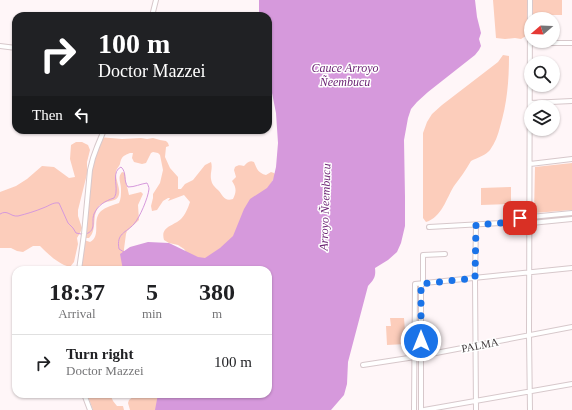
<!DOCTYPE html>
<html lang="en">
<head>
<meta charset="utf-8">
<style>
  :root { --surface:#fff; --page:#f2f2f2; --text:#202124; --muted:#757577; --line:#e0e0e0 }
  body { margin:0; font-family:"Times New Roman",serif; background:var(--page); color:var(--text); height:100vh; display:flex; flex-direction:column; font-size:15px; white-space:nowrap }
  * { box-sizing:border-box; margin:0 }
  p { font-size:13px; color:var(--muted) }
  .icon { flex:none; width:22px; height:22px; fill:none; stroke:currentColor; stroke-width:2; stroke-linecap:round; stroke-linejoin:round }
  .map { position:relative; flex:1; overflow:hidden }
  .panel { position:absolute; left:12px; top:266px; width:260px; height:132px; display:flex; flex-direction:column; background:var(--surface); border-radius:12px; box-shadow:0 1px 3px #0004 }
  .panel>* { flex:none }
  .hud { position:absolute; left:12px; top:12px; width:260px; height:122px; border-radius:12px; box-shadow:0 1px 3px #0004; background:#202124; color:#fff; overflow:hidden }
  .needle { width:26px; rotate:251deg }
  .buttons { position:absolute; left:524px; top:12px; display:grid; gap:8px }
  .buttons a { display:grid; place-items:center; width:36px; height:36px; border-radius:50%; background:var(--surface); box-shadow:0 1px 3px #0004; font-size:20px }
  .pin { position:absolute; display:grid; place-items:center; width:34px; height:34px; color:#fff; margin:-17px; border-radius:8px; box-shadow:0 2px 6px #0006 }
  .me { position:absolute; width:44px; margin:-22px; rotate:0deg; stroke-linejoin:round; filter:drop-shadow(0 0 3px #0008) }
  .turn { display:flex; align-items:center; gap:14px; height:84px; padding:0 20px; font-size:18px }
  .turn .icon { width:52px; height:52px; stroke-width:2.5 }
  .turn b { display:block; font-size:28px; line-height:34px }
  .then { display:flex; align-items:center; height:38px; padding:0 20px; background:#0003; gap:8px; font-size:15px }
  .eta { display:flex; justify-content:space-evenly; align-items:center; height:68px; text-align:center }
  .eta b { font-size:24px; font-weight:700; line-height:28px }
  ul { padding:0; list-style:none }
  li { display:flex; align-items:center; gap:12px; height:56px; padding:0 20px; border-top:1px solid var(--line) }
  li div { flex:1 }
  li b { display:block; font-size:15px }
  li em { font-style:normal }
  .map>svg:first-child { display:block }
  .green { fill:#fccdbb }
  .water { fill:#d699dc }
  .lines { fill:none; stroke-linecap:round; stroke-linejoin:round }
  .stream { stroke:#d699dc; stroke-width:1 }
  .minor-casing { stroke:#d7c8cb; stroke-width:6 }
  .minor { stroke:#fff; stroke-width:4 }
  .route { stroke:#1a73e8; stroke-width:7; stroke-dasharray:0 12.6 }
  .labels { text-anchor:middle; stroke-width:3; stroke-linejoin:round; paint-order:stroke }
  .street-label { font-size:11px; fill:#3e383a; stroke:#fff }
  .water-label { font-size:12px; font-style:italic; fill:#6c2474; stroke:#fff }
</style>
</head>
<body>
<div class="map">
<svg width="572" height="410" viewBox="0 0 572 410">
  <rect width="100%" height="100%" fill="#fff6f8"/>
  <!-- green -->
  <path class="green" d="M 493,0 L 527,0 L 528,22 L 527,34 L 526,36 L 521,39 L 515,38 L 505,39 L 496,38 Z
    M 533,0 L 562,0 L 562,15 L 533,15 Z
    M 503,55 L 509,56 C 509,81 507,104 500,127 C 498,135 495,143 490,150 C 486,155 477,158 471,161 C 466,170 460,178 454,186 C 446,199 442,217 426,222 L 423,218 L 423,133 L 427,122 L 432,114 L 442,105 L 498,62 Z
    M 99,137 L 122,139 L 141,138 L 147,139 L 153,138 L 160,140 L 166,141 L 168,143 L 169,146 L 166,147 L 165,157 L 170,168 L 178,177 L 178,189 L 181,189 L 185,184 L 193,180 L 205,165 L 211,162 C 213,168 210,173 211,179 C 212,185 214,186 218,190 C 223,195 224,202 233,199 C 237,191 236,187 232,181 L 236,177 L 234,170 L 235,167 C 238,165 240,165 244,166 C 247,163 249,160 254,162 C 257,169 258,173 266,175 L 271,172 L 274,173 L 276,175 L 239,236 L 204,260 L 187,253 L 184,249 L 178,245 L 169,243 L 164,240 C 160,226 174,226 181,219 C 185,215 188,208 190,202 L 184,195 L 168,201 L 170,198 L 168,198 L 163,201 L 157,210 L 152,211 L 151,206 L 153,198 L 153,194 L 160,183 L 163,170 L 160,155 L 158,153 L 153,152 L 151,153 L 146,163 L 142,164 L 134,162 L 132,158 L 133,153 L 130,153 C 127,154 123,156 122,158 C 121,159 120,163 120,164 C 119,167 116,169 116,172 C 115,180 122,190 118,197 C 116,202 105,200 99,206 C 91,216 98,229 89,238 L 85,238 C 87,213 89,189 93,164 C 94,155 95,145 99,137 Z
    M 76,142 L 82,142 L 88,145 L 90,150 L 87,162 L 87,174 L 78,210 L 78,216 L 82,228 L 80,233 L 77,238 L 78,244 L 74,262 L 70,267 C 58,264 48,254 40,246 L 33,246 L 23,252 L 17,251 L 11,248 L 0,248 L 0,192 L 16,186 L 27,179 L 42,166 L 54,167 L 69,178 L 75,177 L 70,159 L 71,145 Z
    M 572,163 L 572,210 L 534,213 L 535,167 Z
    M 122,172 L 125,173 L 126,182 L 129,195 L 141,192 L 143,194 L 138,205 L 139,220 L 127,231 L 126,234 L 124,249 L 124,256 L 133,270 L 80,270 L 84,240 L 90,242 C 102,235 91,221 101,211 C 106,207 113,205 119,203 C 121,199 121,194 121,189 C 121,182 117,178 122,172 Z
    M 511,187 L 511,204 L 481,205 L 481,188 Z
    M 390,318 L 404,318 L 406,344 L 387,345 L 386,326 L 391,326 Z
    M 87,394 L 110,394 L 113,401 L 117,406 L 123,406 L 124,410 L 93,410 Z
    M 135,394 L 159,394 L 160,410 L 130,410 L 128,403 L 129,400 L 134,396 Z"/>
  <!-- water -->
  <path class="water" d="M 259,0 L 475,0 L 477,17 L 481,33 L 479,39 L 481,46 L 479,50 L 475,55 L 428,92 L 417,102 L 411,109 L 408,118 L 404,140 L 405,197 L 405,226 L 401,243 L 397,252 L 388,260 L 375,268 C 376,277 374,279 368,286 L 348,362 L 347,384 L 344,395 L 331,410 L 155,410 L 158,394 L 268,394 L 268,270 L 123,270 L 120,254 L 130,247 L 148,242 L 169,243 L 198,257 L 205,258 L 220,248 L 233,236 L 244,209 L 250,199 L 267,188 L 273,180 L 276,167 L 278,143 L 276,113 L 268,73 L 268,16 L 259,16 Z"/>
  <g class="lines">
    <!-- stream -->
    <path class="stream" d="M 0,214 C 8,209 10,217 18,216 C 26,214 36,211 43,208 C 49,206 53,202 59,203 L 68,223 L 73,228 L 76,233 L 81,234
      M 86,234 C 97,230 91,222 94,214 C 98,205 105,201 114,198 C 115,196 116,194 116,192 C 117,184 112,171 121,167 C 127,172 123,181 128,187 C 135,187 140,184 147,183 C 148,185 149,187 149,189 C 148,198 140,217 134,224 C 126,233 116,233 119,249 L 124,252"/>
    <!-- minor casing -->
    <g class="minor-casing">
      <path id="minor" d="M 530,0 L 529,335 L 530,410
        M 152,16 L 156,0
        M 530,43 L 572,43
        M 0,46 L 16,48
        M 530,103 L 572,101
        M 530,164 L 572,159
        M 501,223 L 511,225 L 572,219
        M 429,227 L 501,223 L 510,219 L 572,213
        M 79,270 L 84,234 L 90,170 L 93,158 L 97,147 L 104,130
        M 421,284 L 421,410
        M 423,284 L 423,255 L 445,254
        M 363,365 L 415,357 L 572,327
        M 84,394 L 90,410
        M 414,410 L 415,284 L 572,268
        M 424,410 L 572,384
        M 476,410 L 475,278 L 476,225"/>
    </g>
    <!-- minor -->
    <use href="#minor" class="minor"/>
  </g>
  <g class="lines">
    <!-- route -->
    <path class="route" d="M 421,341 L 421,284 L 475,278 L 476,225 L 501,223 L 510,219 L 520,218"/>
  </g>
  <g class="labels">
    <!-- street labels -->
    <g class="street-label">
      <text transform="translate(480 345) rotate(-11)" y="4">PALMA</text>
    </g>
    <!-- water labels -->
    <g class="water-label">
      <text x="345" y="72">Cauce Arroyo<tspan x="345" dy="14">Ñeembucu</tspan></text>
      <text transform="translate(325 207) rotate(-88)" y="4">Arroyo Ñeembucu</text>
    </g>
  </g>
</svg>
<div class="buttons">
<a><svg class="needle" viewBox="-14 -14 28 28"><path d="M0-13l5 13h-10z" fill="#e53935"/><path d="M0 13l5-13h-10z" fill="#757577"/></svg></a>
<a><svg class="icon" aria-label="search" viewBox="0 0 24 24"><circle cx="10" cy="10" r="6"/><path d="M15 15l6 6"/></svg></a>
<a><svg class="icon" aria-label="layers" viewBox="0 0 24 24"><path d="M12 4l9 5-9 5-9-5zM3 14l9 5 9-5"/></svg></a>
</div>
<div class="pin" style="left:520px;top:218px;background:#d93025"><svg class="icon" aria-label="arrive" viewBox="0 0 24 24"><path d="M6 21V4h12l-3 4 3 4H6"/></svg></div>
<svg class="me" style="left:421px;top:341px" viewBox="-20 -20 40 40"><circle r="17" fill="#1a73e8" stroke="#fff" stroke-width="3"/><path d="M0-11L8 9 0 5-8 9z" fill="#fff"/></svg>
<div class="hud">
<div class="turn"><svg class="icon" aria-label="right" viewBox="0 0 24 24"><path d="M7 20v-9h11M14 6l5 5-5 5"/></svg><div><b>100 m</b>Doctor Mazzei</div></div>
<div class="then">Then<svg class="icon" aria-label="left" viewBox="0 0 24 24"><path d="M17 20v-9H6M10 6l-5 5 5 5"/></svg></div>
</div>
<section class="panel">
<div class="eta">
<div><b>18:37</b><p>Arrival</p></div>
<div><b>5</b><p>min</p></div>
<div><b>380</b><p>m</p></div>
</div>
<ul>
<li><svg class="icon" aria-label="right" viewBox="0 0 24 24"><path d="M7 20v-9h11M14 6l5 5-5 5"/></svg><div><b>Turn right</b><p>Doctor Mazzei</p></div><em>100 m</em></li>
</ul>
</section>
</div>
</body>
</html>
